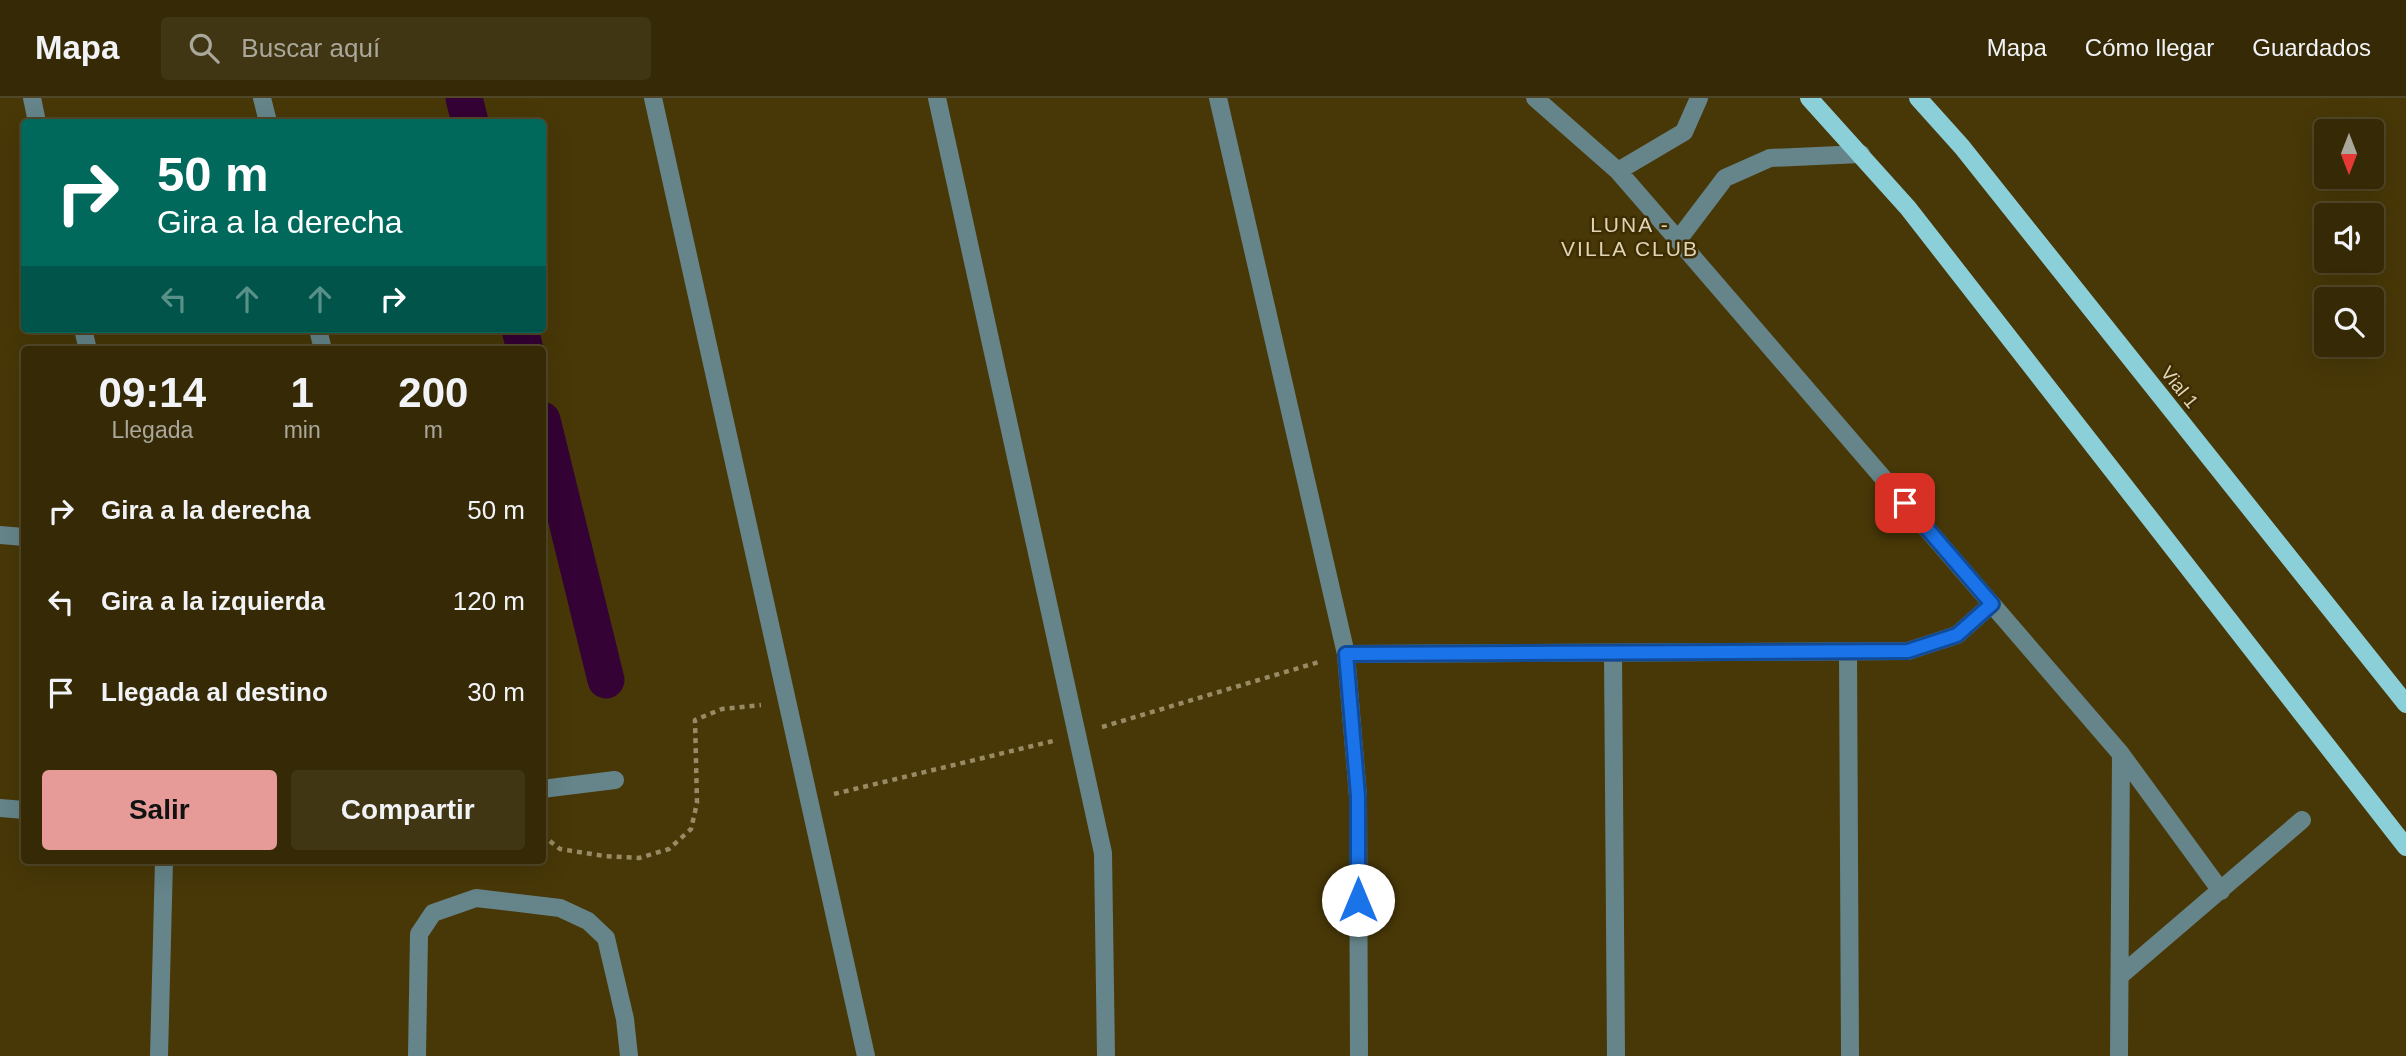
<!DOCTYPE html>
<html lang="es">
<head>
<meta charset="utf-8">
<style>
  :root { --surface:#362a06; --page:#413614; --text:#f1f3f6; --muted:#aaa79b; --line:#504628; --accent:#e69b98 }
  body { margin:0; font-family:Helvetica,sans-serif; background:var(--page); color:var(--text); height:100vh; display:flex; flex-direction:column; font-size:26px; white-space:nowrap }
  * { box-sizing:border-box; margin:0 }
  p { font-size:23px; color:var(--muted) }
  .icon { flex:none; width:38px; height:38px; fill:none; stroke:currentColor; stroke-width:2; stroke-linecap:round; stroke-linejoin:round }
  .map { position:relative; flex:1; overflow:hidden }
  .drawer { position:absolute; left:21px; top:248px; width:525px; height:518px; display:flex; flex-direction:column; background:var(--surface); border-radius:7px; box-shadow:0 7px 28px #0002,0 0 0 2px var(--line) }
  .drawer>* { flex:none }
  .banner { position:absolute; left:21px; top:21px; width:525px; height:214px; border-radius:7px; box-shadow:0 7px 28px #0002,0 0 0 2px var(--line); background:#00695c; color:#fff; overflow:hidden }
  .needle { width:46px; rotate:180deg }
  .controls { position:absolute; left:2314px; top:21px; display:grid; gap:14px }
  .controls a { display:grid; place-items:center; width:70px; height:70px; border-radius:7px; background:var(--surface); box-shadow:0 7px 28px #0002,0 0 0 2px var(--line); font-size:35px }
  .pin { position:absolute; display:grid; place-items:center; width:60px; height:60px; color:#fff; margin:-30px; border-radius:14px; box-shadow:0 4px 10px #0006 }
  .me { position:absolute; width:77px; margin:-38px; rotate:0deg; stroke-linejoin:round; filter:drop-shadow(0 0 5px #0008) }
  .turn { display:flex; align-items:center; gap:24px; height:147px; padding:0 21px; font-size:32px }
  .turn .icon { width:91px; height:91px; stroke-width:2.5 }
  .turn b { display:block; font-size:49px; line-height:60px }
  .lanes { display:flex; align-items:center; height:66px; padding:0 21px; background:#0003; justify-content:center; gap:35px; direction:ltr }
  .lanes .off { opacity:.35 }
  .eta { display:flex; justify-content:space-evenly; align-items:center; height:119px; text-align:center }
  .eta b { font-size:42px; font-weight:700; line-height:49px }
  .button { display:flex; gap:14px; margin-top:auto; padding:14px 21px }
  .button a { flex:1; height:80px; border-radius:7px; background:var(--accent); color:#111; font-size:28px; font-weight:700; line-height:80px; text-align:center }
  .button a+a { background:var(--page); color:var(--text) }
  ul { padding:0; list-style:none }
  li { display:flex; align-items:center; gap:21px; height:91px; padding:0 21px }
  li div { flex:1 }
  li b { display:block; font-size:26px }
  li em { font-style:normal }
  header { display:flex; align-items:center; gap:42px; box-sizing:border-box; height:98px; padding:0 35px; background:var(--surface); border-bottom:2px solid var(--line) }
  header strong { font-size:33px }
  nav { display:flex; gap:38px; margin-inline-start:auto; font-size:24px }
  .search { width:490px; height:63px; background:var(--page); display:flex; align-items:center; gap:18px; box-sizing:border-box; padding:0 24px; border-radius:7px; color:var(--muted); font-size:26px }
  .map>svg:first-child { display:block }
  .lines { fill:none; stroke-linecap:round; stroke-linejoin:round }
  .canal { stroke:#340234; stroke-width:37 }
  .path { stroke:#988a64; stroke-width:4.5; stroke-dasharray:5 5; stroke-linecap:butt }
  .minor { stroke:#65858a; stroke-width:18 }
  .major { stroke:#8bcfd9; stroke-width:18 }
  .route-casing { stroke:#114b97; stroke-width:18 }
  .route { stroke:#1a73e8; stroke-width:12 }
  .labels { text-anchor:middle; stroke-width:5; stroke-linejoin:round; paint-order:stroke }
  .street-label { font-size:19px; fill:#e0d4b7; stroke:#3e2d00 }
  .neighbourhood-label { font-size:21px; letter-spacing:2px; fill:#e0d4b7; stroke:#3e2d00 }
</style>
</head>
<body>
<header>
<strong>Mapa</strong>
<div class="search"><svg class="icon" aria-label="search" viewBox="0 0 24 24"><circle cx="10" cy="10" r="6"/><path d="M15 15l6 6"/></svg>Buscar aquí</div>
<nav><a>Mapa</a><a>Cómo llegar</a><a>Guardados</a></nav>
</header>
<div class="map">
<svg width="2406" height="958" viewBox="0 0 2406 958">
  <rect width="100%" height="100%" fill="#483808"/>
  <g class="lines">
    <!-- canal -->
    <path class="canal" d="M 464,0 L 470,24
      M 520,231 L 525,252
      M 542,322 L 606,582"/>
    <!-- path -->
    <path class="path" d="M 1102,629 L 1322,563
      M 834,696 L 1053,643
      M 542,737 L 560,751 L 604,758 L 639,760 L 669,751 L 691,731 L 697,705 L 695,622 L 722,611 L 761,607"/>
    <!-- minor -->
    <path class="minor" d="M 32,0 L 37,24
      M 262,0 L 268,24
      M 653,0 L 866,958
      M 937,0 L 1103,755 L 1106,958
      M 1218,0 L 1346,556 L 1358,698 L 1359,958
      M 1535,0 L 1618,73 L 1678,142 L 2121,656 L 2221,793
      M 1618,73 L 1684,34 L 1699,0
      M 1678,142 L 1725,80 L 1770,60 L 1861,56
      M 83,231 L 88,252
      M 318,231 L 323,252
      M 0,437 L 24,439
      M 1848,554 L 1850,958
      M 1613,555 L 1616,958
      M 1346,556 L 1908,553 L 1957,537 L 1992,506
      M 542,691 L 615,682
      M 0,710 L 24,712
      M 2120,878 L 2302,722
      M 159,958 L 164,763
      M 417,958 L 419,836 L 433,815 L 476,800 L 560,810 L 588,823 L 606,840 L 625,921 L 629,958
      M 2119,958 L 2121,656"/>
    <!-- major -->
    <path class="major" d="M 1809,0 L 1908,110 L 2406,749
      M 1918,0 L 1962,49 L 2406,606"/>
  </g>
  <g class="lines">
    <!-- route casing -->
    <g class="route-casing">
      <path id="route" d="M 1358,802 L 1358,698 L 1346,556 L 1908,553 L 1957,537 L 1992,506 L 1905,405"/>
    </g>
    <!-- route -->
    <use href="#route" class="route"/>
  </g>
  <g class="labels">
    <!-- street labels -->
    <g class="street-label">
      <text transform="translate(2180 289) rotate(51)" y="7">Vial 1</text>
    </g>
    <!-- neighbourhood labels -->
    <g class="neighbourhood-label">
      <text x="1630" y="134">LUNA -<tspan x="1630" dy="24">VILLA CLUB</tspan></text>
    </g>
  </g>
</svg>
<div class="controls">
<a><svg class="needle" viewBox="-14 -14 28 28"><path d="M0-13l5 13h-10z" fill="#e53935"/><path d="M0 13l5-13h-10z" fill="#aaa79b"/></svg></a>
<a><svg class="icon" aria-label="sound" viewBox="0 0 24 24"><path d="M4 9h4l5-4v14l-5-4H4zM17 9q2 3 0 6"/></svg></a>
<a><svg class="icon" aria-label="search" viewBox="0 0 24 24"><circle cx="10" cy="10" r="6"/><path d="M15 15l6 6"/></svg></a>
</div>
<div class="pin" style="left:1905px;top:405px;background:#d93025"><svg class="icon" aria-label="arrive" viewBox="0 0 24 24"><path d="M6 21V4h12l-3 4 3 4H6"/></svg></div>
<svg class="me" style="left:1358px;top:802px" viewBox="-20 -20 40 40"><circle r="19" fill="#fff"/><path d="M0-13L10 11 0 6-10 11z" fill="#1a73e8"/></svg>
<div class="banner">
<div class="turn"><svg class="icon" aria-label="right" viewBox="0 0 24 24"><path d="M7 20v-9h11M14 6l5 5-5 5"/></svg><div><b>50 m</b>Gira a la derecha</div></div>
<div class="lanes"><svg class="icon off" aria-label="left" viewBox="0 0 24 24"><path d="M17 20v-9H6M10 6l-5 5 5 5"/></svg><svg class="icon off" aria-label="ahead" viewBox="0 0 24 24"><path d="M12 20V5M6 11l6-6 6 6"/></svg><svg class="icon off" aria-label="ahead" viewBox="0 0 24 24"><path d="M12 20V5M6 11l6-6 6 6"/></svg><svg class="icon" aria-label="right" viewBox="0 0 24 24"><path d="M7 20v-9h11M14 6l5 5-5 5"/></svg></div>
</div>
<section class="drawer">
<div class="eta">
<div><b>09:14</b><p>Llegada</p></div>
<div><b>1</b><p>min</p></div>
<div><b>200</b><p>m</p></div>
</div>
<ul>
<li><svg class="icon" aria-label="right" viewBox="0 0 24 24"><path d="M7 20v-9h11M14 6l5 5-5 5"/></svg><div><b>Gira a la derecha</b></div><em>50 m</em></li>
<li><svg class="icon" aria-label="left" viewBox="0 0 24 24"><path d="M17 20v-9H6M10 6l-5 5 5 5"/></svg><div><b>Gira a la izquierda</b></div><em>120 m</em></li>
<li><svg class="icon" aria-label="arrive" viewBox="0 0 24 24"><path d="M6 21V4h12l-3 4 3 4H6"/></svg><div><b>Llegada al destino</b></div><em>30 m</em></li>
</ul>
<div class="button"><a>Salir</a><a>Compartir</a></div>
</section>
</div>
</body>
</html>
